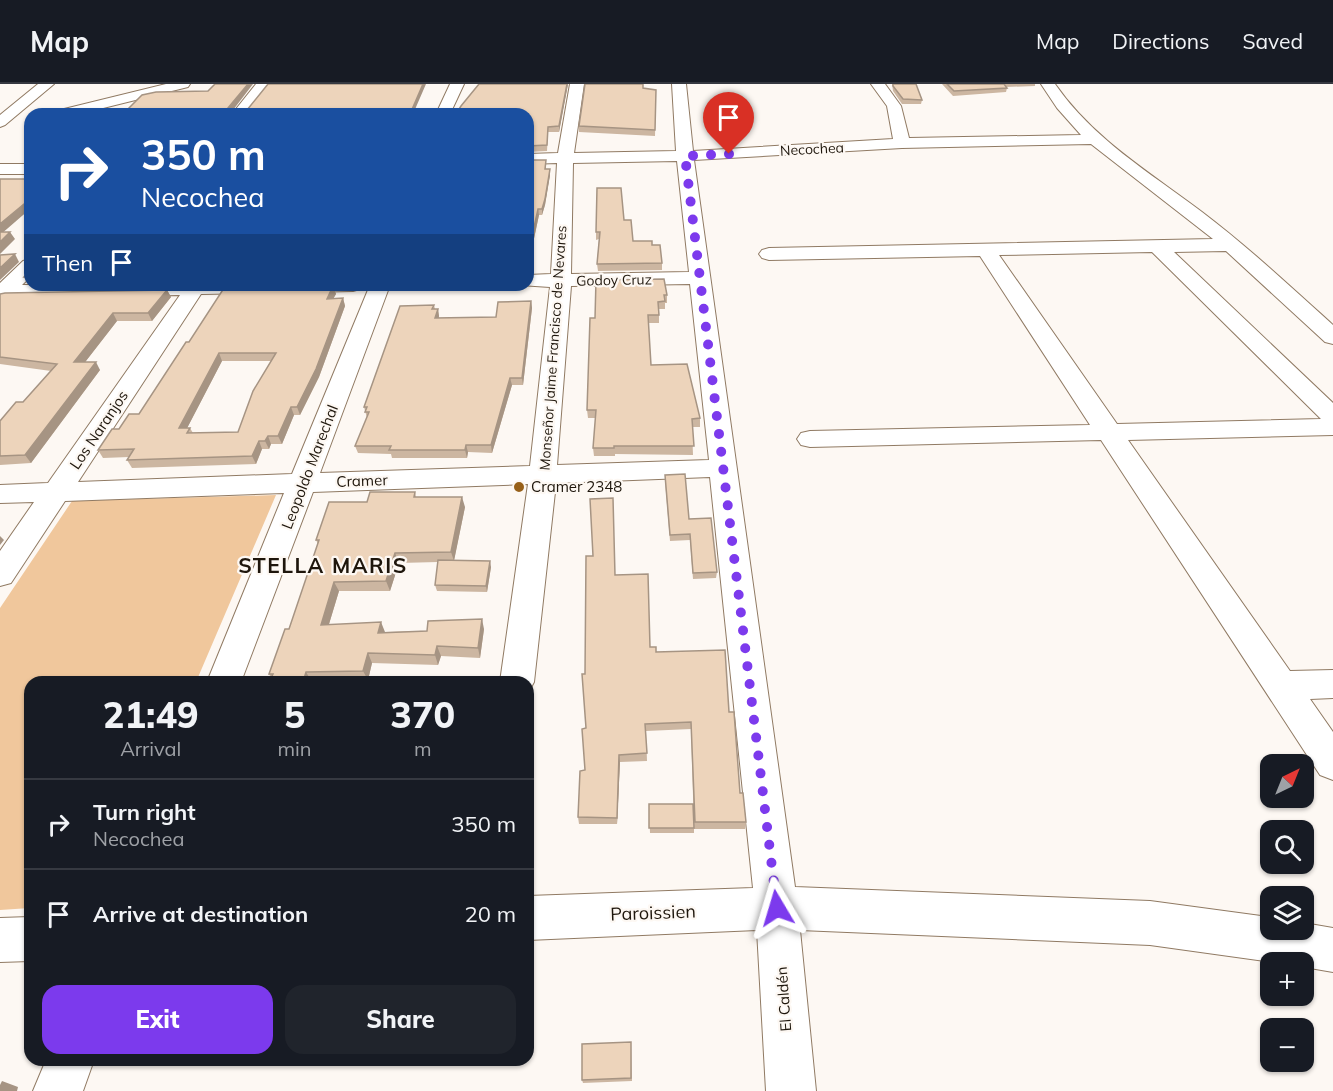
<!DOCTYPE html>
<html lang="en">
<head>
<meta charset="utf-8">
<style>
  :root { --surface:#171b24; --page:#20242c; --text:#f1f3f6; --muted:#9ea1a6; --line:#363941; --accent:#7c3aed }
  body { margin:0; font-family:Mulish,sans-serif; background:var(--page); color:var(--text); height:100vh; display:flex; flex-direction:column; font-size:22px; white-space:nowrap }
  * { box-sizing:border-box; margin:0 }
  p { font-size:20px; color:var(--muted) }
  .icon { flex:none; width:33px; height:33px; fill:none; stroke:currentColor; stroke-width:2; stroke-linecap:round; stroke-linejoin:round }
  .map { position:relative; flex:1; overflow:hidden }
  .side { position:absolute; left:24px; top:592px; width:510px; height:390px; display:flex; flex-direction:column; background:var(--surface); border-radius:18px; box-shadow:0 2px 4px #0004 }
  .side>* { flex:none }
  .hud { position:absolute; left:24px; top:24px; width:510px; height:183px; border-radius:18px; box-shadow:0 2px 4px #0004; background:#1a4fa0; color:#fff; overflow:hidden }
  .needle { width:39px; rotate:43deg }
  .buttons { position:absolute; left:1260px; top:670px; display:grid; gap:12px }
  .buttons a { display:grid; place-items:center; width:54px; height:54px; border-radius:12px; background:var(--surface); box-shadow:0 2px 4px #0004; font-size:30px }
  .pin { position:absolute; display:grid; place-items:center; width:51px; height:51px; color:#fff; margin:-62px -26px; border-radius:50% 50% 50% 0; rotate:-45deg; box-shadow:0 0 6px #0007 }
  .pin .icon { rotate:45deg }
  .me { position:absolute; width:66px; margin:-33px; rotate:353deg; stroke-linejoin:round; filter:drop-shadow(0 0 4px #0008) }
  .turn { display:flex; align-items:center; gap:21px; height:126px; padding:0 18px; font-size:27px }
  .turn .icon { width:78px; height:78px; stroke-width:2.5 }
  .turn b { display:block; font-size:42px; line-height:51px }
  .then { display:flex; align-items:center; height:57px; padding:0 18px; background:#0003; gap:12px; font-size:22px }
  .eta { display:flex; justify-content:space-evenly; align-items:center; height:102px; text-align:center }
  .eta b { font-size:36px; font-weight:800; line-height:42px }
  .button { display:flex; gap:12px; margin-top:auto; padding:12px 18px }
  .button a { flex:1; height:69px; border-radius:18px; background:var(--accent); color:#fff; font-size:24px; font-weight:800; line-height:69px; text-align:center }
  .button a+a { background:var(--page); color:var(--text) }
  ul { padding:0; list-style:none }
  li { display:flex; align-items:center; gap:18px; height:90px; padding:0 18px; border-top:2px solid var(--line) }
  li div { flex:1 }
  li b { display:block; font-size:22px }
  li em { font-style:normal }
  header { display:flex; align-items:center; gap:36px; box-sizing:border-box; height:84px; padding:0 30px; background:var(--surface); border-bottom:2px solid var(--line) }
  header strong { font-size:28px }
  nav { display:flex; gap:33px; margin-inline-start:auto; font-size:21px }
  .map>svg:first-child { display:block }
  .green { fill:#f0c79c }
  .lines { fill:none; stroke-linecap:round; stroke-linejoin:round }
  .street-casing { stroke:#907a63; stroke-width:2 }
  .street { fill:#fff; fill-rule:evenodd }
  .wall { fill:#ccb6a1; fill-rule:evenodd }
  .shaded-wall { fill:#a69483 }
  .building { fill:#edd4bb; stroke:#a69483; stroke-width:1.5; fill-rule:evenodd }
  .route { stroke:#7c3aed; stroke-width:10; stroke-dasharray:0 18 }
  .poi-dot { fill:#976019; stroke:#fdf8f3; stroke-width:2 }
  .labels { text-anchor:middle; stroke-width:4.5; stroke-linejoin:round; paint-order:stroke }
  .far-street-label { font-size:14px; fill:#1e160c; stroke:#fdf8f3 }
  .street-label { font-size:15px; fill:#1e160c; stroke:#fdf8f3 }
  .poi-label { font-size:15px; fill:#1e160c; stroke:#fdf8f3; text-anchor:start }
  .near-street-label { font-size:18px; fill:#1e160c; stroke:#fdf8f3 }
  .district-label { font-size:21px; font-weight:bold; letter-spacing:1.5px; fill:#1e160c; stroke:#fdf8f3 }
</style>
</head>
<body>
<header>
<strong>Map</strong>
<nav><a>Map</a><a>Directions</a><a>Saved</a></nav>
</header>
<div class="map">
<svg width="1333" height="1007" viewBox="0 0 1333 1007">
  <rect width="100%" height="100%" fill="#fdf8f3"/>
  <!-- green -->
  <path class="green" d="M 276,411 L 196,598 L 30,598 L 30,824 L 0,826 L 0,524 L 72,417 Z"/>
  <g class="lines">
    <!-- street casing -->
    <g class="street-casing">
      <path id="street" d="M 38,0 L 54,0 L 5,41 L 0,43 L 0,31 Z
        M 166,0 L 190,0 L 188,3 L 79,30 L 54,30 L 56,27 Z
        M 256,0 L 270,0 L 247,30 L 232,30 Z
        M 450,0 L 464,0 L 450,30 L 436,30 Z
        M 570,0 L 584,0 L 574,69 L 676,67 L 672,0 L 686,0 L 693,67 L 893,55 L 887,22 L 871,0 L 885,0 L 901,22 L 909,54 L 1081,51 L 1057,24 L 1041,0 L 1055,0 C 1093,55 1149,88 1202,128 C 1248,163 1290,202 1333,241 L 1333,260 L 1325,258 L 1226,167 L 1174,168 L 1333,319 L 1333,351 L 1128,356 L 1290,587 L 1333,586 L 1333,614 L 1310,615 L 1333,648 L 1333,696 L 1320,691 L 1101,356 L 810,363 L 801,361 L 797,355 L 801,349 L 810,347 L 1090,341 L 980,172 L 769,176 L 762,174 L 759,170 L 762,166 L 769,164 L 1213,155 L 1091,60 L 902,64 L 694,76 L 795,803 L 1150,817 L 1261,832 L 1270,834 L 1270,846 L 1304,846 L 1304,839 L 1333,844 L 1333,888 L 1304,883 L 1304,879 L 1279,879 L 1150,861 L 800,846 L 816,1007 L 766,1007 L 757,846 L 528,856 L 528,812 L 753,804 L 710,393 L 556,399 L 534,598 L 528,609 L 528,598 L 500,598 L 528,400 L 313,408 L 241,598 L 207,598 L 284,409 L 65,417 L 11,499 L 0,502 L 0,467 L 34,418 L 0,419 L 0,401 L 48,399 L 180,211 L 9,214 L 0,217 L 0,199 L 23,177 L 30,175 L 30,193 L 22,201 L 363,201 L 360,205 L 353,207 L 201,210 L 78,398 L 292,390 L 370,201 L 390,201 L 320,389 L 530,382 L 550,203 L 520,201 L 528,201 L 528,191 L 551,190 L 557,79 L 528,80 L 528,70 L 558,69 ZM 677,77 L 689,188 L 571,190 L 573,79 ZM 1152,168 L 1321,335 L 1117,340 L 999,171 ZM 690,200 L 709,376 L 557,381 L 571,202 Z
        M 0,80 L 30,80 L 30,90 L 0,90 Z
        M 30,833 L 30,877 L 0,878 L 0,834 Z
        M 46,976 L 94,976 L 83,1007 L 33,1007 Z"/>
    </g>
    <!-- street -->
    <use href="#street" class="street"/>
  </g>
  <!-- wall -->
  <path class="wall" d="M 479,0 L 568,0 L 559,48 L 548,48 L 547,67 L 528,68 L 528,30 Z
    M 892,0 L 916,0 L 922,16 L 921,20 L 902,20 L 893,7 Z
    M 942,0 L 1035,0 L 1035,2 L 1006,3 L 1007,4 L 1006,8 L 953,12 Z
    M 643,4 L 656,6 L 655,52 L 579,48 L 579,42 Z
    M 528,76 L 546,76 L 546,85 L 550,91 L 545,121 L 542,131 L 539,131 L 529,178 L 528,178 Z
    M 624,136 L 633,157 L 652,161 L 662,179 L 662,186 L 598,187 L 597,180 L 599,155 L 596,156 L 596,148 Z
    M 30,171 L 30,199 L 27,199 L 24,193 L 29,187 Z
    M 596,196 L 667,211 L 667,219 L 665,219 L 665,225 L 659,225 L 659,239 L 648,239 L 651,281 L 700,334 L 700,343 L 692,343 L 693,371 L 615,370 L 615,372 L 594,372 L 593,364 L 596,334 L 588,334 L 587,326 L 595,234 Z
    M 333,202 L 336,210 L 333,215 L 343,214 L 345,222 L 319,293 L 300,331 L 294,331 L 282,360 L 271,360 L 269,365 L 262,365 L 256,380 L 132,384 L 127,376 L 129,373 L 103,374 L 98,366 L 119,345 L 139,330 L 189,258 ZM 222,277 L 272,277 L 238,348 L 193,349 L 190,344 L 187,344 Z
    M 167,206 L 171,213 L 152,237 L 117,237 L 85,278 L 100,286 L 31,379 L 0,381 L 0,337 L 23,318 L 51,287 L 0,280 L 0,210 Z
    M 531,217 L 532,224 L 523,301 L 512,301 L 492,369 L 468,368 L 467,374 L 392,374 L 391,370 L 358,369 L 355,362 L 367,334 L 364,323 L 434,221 L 435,225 L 438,225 L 439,234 L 496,233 Z
    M 665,397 L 689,435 L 717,488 L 716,494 L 693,495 L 690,456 L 670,457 Z
    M 415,408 L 416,413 L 465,423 L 454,476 L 491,483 L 487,508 L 437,507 L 435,501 L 438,478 L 399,479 L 390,507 L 339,507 L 329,540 L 385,548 L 484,545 L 480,574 L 441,572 L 438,581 L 372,579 L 368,596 L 312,598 L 271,594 L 269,590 L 289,545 L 318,460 L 316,456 L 367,418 Z
    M 593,472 L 616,491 L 650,563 L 729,628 L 740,709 L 746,738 L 745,745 L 694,745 L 691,645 L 646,647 L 647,677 L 620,678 L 617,740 L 579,740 L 578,733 L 585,686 L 586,644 L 585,590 Z
    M 649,720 L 694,744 L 694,749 L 650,749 Z
    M 631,961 L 632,997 L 583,999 L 582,996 Z"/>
  <!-- shaded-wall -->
  <path class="shaded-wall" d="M 248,0 L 253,0 L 230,30 L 228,24 Z
    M 423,0 L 426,0 L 413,30 L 410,30 Z
    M 567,0 L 568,0 L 559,48 L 559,42 Z
    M 550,85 L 550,91 L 545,121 L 542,131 L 542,125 Z
    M 30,115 L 30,125 L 0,151 L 0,140 Z
    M 538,125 L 539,131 L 529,178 L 528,171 Z
    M 10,148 L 15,155 L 0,170 L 0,158 Z
    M 15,170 L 19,178 L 0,196 L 0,184 Z
    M 333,202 L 336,210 L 329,222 L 327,215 Z
    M 167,206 L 171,213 L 152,237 L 148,229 Z
    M 343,214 L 345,222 L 319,293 L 300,331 L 297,323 Z
    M 531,217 L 532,224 L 523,301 L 522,294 Z
    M 438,225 L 439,232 L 437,241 L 435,234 Z
    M 113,229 L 117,237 L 79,286 L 74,278 Z
    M 219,269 L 222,277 L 183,352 L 179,344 Z
    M 96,278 L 100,286 L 31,379 L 25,371 Z
    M 510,294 L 512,301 L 492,369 L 491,361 Z
    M 291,323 L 294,331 L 282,360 L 278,352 Z
    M 268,352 L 271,360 L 269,365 L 265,357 Z
    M 259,357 L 262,365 L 256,380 L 252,372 Z
    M 466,361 L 468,368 L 467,374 L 465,366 Z
    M 462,413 L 465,423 L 454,477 L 451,468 Z
    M 0,452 L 4,456 L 0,461 Z
    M 395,469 L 399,479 L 390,507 L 386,497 Z
    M 490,477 L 491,483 L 487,508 L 486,502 Z
    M 334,498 L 339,507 L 326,550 L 321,541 Z
    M 482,535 L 484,545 L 480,574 L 478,564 Z
    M 381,538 L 385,548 L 378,549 Z
    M 437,562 L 441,572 L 438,581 L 435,571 Z
    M 368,569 L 372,579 L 368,596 L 363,587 Z
    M 306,588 L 312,598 L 303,598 Z
    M 619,671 L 620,678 L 617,740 L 617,734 Z
    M 2,997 L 18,1003 L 17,1007 L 0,1007 L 0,1001 Z"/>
  <!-- building -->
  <path class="building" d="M 215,0 L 248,0 L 228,24 L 229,27 L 247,26 L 268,0 L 423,0 L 410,30 L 124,29 L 142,11 L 156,8 L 208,7 Z
    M 479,0 L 567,0 L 559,42 L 548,43 L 547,61 L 528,62 L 528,30 L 456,30 L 461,22 Z
    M 585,0 L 643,0 L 643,4 L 656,6 L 655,46 L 579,42 Z
    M 893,0 L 916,0 L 922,16 L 903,15 L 893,2 Z
    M 947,0 L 1004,0 L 1007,4 L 954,7 Z
    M 528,76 L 546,76 L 545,85 L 550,85 L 545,115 L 542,125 L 538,125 L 528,171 Z
    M 0,95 L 30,95 L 30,115 L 0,140 Z
    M 597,104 L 621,104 L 624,136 L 631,136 L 633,157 L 652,157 L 652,161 L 660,161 L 662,179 L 597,180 L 600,148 L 596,148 Z
    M 0,148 L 10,148 L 0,158 Z
    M 15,170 L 0,184 L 0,171 Z
    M 29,171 L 30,171 L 30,193 L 24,193 L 29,187 Z
    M 664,195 L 667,211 L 664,211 L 665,217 L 658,218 L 659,231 L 648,231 L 651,281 L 687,280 L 700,334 L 692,335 L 694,362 L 614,362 L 614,364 L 593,364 L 596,326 L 587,326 L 590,234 L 595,234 L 596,196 Z
    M 333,202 L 327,215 L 343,214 L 316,285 L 297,323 L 291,323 L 278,352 L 268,352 L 265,357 L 259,357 L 252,372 L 127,376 L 134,365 L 98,366 L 112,345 L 119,345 L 129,330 L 139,330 L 186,258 L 189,258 L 224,204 ZM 219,269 L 276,269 L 253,307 L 238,348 L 187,349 L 190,344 L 179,344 Z
    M 167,206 L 148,229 L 113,229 L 74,278 L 96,278 L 25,371 L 0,372 L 0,337 L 16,318 L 23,318 L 57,280 L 0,273 L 0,210 L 5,209 Z
    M 531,217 L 522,294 L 510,294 L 491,361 L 466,361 L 465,366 L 389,366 L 391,362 L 355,362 L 369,328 L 365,328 L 367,323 L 364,323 L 400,222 L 434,221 L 432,225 L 438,225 L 435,234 L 496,233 L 498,218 Z
    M 685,390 L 689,435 L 711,434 L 717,488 L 693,489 L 690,450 L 670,451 L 665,391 Z
    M 370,408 L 415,408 L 414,413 L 462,413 L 451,468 L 395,469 L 386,497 L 334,498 L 321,541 L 381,538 L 378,549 L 427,547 L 428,537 L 482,535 L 478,564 L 437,562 L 435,571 L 368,569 L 363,587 L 306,588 L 303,598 L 269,598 L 273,590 L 269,590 L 285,545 L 289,545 L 319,456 L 316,456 L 329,418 L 367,418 Z
    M 613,414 L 615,491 L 648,490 L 650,563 L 656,563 L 656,568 L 725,566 L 729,628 L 734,628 L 740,709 L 743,709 L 746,738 L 695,738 L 691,638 L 645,640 L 647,669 L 619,671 L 617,734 L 578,733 L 580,687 L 585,686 L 582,645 L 586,644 L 582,590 L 585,590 L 586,472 L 593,472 L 590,415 Z
    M 438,476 L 490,477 L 486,502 L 435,501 Z
    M 649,720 L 693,720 L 694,744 L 649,744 Z
    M 631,958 L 631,994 L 582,996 L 582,960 Z"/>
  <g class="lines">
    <!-- route -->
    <path class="route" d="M 729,70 L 685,72 L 777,824"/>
  </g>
  <!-- markers -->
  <circle class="poi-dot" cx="519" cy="403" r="6"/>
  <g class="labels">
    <!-- far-street labels -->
    <g class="far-street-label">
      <text transform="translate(812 65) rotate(-3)" y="5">Necochea</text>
      <text transform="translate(614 196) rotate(-1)" y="5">Godoy Cruz</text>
      <text transform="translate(553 264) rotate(-86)" y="5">Monseñor Jaime Francisco de Nevares</text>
    </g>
    <!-- street labels -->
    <g class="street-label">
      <text transform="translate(99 346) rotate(-56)" y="5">Los Naranjos</text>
      <text transform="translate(310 383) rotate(-69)" y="5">Leopoldo Marechal</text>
      <text transform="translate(362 397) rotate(-2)" y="5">Cramer</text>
      <text transform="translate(784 915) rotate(-94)" y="5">El Caldén</text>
    </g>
    <!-- poi labels -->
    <g class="poi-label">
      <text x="531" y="408">Cramer 2348</text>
    </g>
    <!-- near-street labels -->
    <g class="near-street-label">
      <text transform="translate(653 829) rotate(-2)" y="6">Paroissien</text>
    </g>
    <!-- district labels -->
    <g class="district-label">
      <text x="323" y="489">STELLA MARIS</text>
    </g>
  </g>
</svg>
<div class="buttons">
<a><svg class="needle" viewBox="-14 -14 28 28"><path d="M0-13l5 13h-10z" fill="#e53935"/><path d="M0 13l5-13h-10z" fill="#9ea1a6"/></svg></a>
<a><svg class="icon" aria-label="search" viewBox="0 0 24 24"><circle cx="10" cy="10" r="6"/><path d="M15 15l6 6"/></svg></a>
<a><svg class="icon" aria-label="layers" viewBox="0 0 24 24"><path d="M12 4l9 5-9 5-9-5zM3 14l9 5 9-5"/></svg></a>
<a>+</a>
<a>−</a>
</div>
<div class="pin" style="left:729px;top:70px;background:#d93025"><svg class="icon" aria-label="arrive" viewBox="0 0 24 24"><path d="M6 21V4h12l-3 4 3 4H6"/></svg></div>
<svg class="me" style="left:777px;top:824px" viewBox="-20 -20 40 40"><path d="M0-17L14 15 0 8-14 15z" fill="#7c3aed" stroke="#fff" stroke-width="4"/></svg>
<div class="hud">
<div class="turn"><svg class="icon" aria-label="right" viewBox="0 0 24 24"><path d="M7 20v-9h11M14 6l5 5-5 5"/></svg><div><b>350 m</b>Necochea</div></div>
<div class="then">Then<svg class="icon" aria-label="arrive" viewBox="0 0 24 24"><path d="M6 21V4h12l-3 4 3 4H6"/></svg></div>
</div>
<section class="side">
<div class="eta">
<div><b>21:49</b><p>Arrival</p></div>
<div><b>5</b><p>min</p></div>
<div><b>370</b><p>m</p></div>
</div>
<ul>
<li><svg class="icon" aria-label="right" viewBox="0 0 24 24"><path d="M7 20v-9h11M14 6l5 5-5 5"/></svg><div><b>Turn right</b><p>Necochea</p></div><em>350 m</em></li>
<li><svg class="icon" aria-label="arrive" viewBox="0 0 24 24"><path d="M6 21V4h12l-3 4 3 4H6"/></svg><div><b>Arrive at destination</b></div><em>20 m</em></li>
</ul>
<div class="button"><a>Exit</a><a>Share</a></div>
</section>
</div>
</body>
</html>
